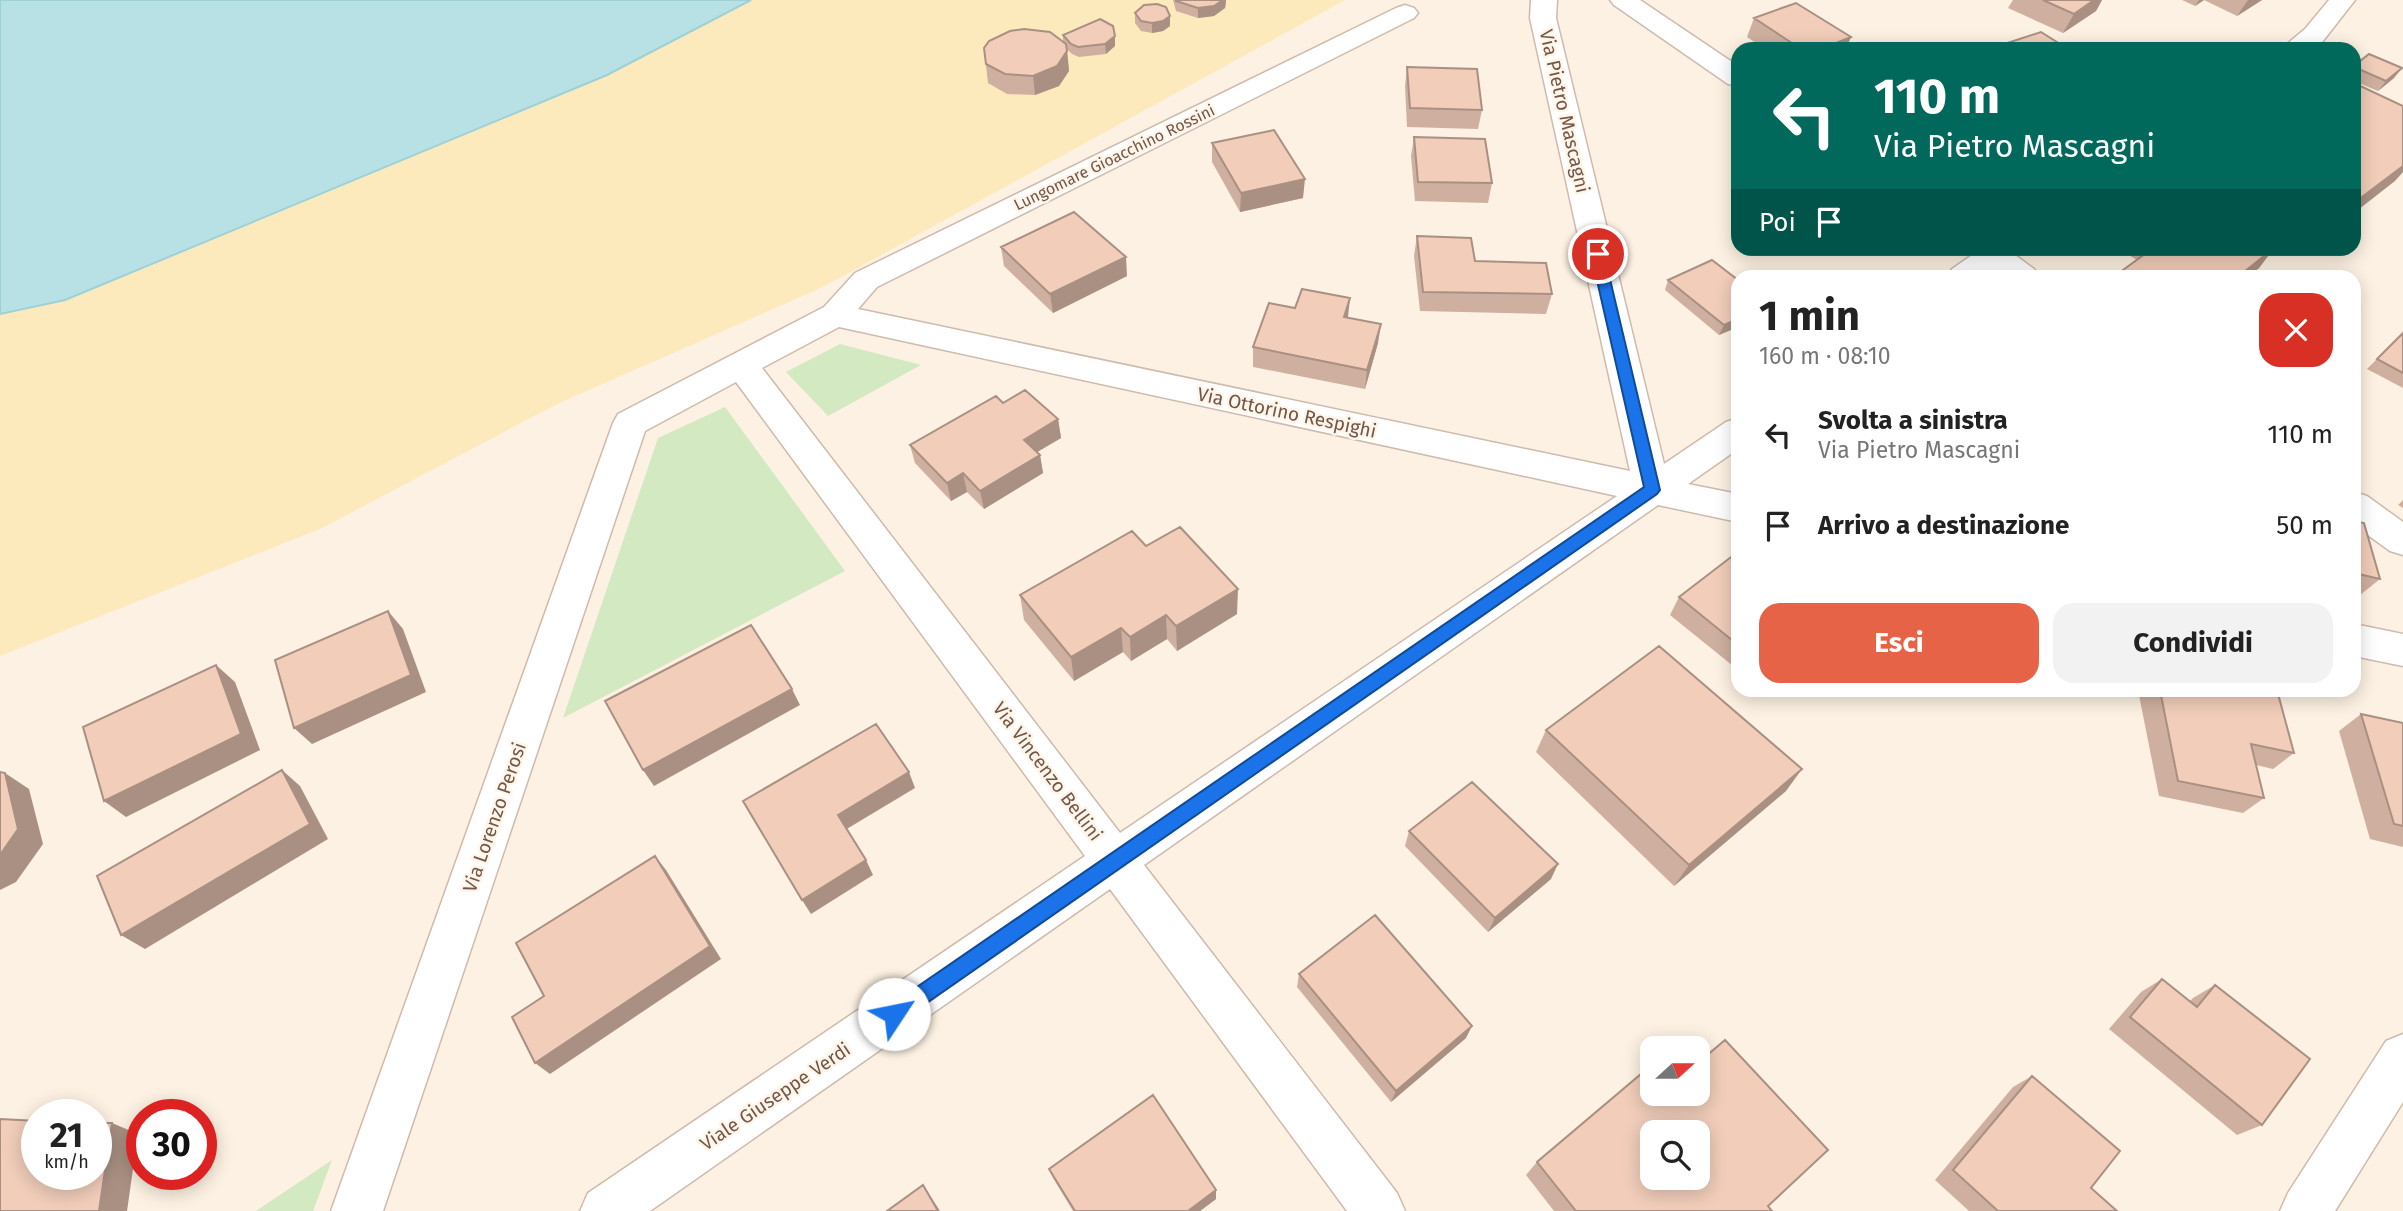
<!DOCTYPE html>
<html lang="it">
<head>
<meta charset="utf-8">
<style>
  :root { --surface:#fff; --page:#f2f2f2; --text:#222; --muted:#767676; --accent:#e66347 }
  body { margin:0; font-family:"Fira Sans",sans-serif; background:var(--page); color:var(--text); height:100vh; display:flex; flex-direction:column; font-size:26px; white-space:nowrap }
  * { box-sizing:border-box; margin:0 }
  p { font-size:23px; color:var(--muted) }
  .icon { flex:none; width:38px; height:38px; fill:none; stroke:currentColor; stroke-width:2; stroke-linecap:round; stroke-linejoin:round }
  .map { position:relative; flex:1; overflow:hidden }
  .details { position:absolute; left:1731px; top:270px; width:630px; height:427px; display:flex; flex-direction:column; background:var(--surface); border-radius:21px; box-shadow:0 4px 18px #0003 }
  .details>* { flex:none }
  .guide { position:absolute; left:1731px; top:42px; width:630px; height:214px; border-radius:21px; box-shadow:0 4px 18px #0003; background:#00695c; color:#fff; overflow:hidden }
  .needle { width:46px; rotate:69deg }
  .controls { position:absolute; left:1640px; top:1036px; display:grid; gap:14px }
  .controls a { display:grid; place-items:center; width:70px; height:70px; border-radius:14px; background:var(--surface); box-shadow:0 4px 18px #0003; font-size:35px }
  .speed { position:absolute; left:21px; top:1099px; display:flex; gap:14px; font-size:35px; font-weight:700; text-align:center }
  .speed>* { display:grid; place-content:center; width:91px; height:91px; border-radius:50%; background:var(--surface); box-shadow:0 4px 18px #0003; line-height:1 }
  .speed small { font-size:18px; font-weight:400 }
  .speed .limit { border:10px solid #d22; background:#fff; color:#111 }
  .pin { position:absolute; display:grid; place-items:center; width:60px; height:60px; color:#fff; margin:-30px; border:4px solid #fff; border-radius:50%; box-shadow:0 2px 7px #0007 }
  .me { position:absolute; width:77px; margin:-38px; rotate:56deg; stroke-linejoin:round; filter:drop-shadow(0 0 5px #0008) }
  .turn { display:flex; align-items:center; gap:24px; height:147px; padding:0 28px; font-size:32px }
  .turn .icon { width:91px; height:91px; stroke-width:2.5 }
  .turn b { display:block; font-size:49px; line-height:60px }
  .then { display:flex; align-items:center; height:66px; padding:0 28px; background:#0003; gap:14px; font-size:26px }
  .round { display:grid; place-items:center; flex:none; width:74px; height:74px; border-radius:21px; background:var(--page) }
  .summary { display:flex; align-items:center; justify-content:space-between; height:119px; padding:0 28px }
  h1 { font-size:42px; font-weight:700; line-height:52px }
  .button { display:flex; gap:14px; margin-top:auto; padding:14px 28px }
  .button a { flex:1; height:80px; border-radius:21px; background:var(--accent); color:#fff; font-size:28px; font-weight:700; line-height:80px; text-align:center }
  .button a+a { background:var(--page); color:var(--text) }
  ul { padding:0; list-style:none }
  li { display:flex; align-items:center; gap:21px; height:91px; padding:0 28px }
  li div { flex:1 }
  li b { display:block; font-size:26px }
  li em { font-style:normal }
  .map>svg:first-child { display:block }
  .green { fill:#d3e9c1 }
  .sand { fill:#fceabc }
  .water { fill:#b7e1e5; stroke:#9dd1d7; stroke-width:2 }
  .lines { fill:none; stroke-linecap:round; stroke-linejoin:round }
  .street-casing { stroke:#cfbaac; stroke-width:3 }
  .street { fill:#fff; fill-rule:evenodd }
  .wall { fill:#cfb0a0 }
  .shaded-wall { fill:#a99082 }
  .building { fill:#f1cdba; stroke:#a99082; stroke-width:2; fill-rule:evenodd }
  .route { fill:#1a73e8; stroke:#114b97; stroke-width:2 }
  .labels { text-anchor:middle; stroke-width:5; stroke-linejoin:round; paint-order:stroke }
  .far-street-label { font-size:16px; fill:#735649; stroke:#fff5e8 }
  .street-label { font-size:19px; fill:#735649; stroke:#fff5e8 }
</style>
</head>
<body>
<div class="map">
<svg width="2403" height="1211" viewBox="0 0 2403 1211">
  <rect width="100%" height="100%" fill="#fcf1e2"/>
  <!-- green -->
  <path class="green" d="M 840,344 L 921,365 L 828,416 L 786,372 Z
    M 725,407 L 845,571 L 563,718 L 658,438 Z
    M 332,1160 L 313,1211 L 256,1211 Z"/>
  <!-- sand -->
  <path class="sand" d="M 751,0 L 1345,0 L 823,287 L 557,404 L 322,528 L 0,656 L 0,314 L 65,300 Z"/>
  <!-- water -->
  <path class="water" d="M 0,0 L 751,0 L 607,75 L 65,300 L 0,314 Z"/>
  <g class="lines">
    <!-- street casing -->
    <g class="street-casing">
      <path id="street" d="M 1531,0 L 1557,0 L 1556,18 L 1664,464 L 1726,422 L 1738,418 L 1738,449 L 1688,484 L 1738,494 L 1738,522 L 1658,505 L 1144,865 L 1397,1193 L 1405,1211 L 1347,1211 L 1110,889 L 650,1211 L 580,1211 L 588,1193 L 1085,856 L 736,382 L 645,431 L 383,1211 L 331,1211 L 613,423 L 618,414 L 824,307 L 855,273 L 1396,8 L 1405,5 L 1414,8 L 1418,13 L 1414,18 L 877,287 L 858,309 L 1630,471 L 1530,18 ZM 839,327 L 1617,496 L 1120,833 L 762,368 Z
        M 1610,0 L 1640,0 L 1738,66 L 1738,86 L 1728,84 L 1614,5 Z
        M 2329,0 L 2355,0 L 2323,41 L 2311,49 L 2281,49 L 2305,29 Z
        M 1968,248 L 2019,248 L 2015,255 L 2034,269 L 2039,276 L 2002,276 L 1993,270 L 1984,276 L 1948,276 L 1952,269 L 1972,255 Z
        M 2354,492 L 2367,496 L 2403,522 L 2403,555 L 2390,551 L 2354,525 Z
        M 2354,624 L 2403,634 L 2403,666 L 2354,656 Z
        M 2403,1034 L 2403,1102 L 2335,1211 L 2280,1211 L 2288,1193 L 2386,1041 Z"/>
    </g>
    <!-- street -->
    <use href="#street" class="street"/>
  </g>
  <!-- wall -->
  <path class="wall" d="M 1173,0 L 1226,0 L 1226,4 L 1225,8 L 1214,16 L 1198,18 L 1176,11 Z
    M 2013,0 L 2102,0 L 2096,11 L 2063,33 L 2008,8 Z
    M 2182,0 L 2262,0 L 2237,16 L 2204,0 L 2195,6 Z
    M 1135,13 L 1170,16 L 1170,26 L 1163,31 L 1152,33 L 1141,31 L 1135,23 Z
    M 1754,18 L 1846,49 L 1765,49 L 1747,37 Z
    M 1063,35 L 1115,36 L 1115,46 L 1106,54 L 1079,57 L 1072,54 L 1067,49 L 1069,71 L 1059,86 L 1035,95 L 1007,94 L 988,83 L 984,48 L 1063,42 Z
    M 2354,66 L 2394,78 L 2378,91 L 2354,81 Z
    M 1407,67 L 1482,110 L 1478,129 L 1407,127 L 1405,86 Z
    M 1414,137 L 1492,183 L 1488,203 L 1415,201 L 1411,156 Z
    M 1212,143 L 1303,198 L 1240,212 L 1212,162 Z
    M 1417,236 L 1552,294 L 1546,314 L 1420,311 L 1414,256 Z
    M 1001,247 L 1127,276 L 1053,313 L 1004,266 Z
    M 2131,248 L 2274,248 L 2259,268 L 2248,276 L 2119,276 L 2123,270 L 2137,260 L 2127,254 Z
    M 1668,280 L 1738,327 L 1719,335 L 1665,290 Z
    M 1348,318 L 1378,343 L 1365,389 L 1253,367 L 1253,347 Z
    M 2403,333 L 2403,388 L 2367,369 Z
    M 1003,403 L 1058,419 L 1061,438 L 1037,452 L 1040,455 L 1043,473 L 984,509 L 967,492 L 951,501 L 915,463 L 910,445 Z
    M 2403,500 L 2403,508 L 2398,505 Z
    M 2354,521 L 2380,579 L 2354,600 Z
    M 1146,546 L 1237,614 L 1177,651 L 1167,639 L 1131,661 L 1123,652 L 1074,681 L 1024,620 L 1020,595 Z
    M 1738,557 L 1738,670 L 1670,615 L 1679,597 Z
    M 2138,690 L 2277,690 L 2294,753 L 2273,769 L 2256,765 L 2264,798 L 2243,813 L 2159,796 Z
    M 2361,714 L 2403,723 L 2403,847 L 2370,839 L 2339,731 Z
    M 1546,730 L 1786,791 L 1674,886 L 1536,752 Z
    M 1409,831 L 1551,879 L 1488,932 L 1405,846 Z
    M 1299,974 L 1466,1038 L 1391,1102 L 1297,987 Z
    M 2162,979 L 2190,1001 L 2193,998 L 2215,985 L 2262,1125 L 2237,1135 L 2109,1029 L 2141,992 Z
    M 2032,1076 L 2091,1188 L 2117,1211 L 1969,1211 L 1935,1180 L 2013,1087 Z
    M 1652,1094 L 1768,1206 L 1772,1211 L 1554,1211 L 1526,1175 L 1537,1162 Z
    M 1049,1169 L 1216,1190 L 1216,1199 L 1200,1211 L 1073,1211 L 1053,1178 Z"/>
  <!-- shaded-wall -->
  <path class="shaded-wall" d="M 1223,0 L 1226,0 L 1225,8 L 1214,16 L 1198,18 L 1198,8 Z
    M 2094,0 L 2102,0 L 2096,11 L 2063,33 L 2074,14 Z
    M 2199,0 L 2204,0 L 2195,6 Z
    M 2248,0 L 2262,0 L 2237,16 Z
    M 1170,16 L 1170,26 L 1163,31 L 1152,33 L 1152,23 Z
    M 1115,36 L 1115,46 L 1106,54 L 1105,44 Z
    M 1851,37 L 1846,49 L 1821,49 Z
    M 1067,51 L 1069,71 L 1059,86 L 1035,95 L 1033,76 Z
    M 2402,68 L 2394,78 L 2378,91 L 2386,81 Z
    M 2403,166 L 2403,172 L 2395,181 L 2354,213 L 2354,203 Z
    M 1305,179 L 1303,198 L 1240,212 L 1241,193 Z
    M 2274,248 L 2259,268 L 2248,276 L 2239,276 Z
    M 1126,257 L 1127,276 L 1053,313 L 1050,294 Z
    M 1350,298 L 1348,317 L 1344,317 Z
    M 1738,319 L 1738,327 L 1719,335 L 1724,325 Z
    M 1381,324 L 1378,343 L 1365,389 L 1367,370 Z
    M 1058,419 L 1061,438 L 1027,458 L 1024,440 Z
    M 1040,455 L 1043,473 L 984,509 L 980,491 Z
    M 963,473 L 967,492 L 951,501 L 947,483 Z
    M 1238,589 L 1237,614 L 1177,651 L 1176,626 Z
    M 388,611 L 403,629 L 426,692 L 312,744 L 294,728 Z
    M 1166,615 L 1167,639 L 1131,661 L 1130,637 Z
    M 1121,628 L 1123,652 L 1074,681 L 1071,657 Z
    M 216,665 L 235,682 L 260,750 L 126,817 L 104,801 Z
    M 792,689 L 800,705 L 654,786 L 643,770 Z
    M 1802,769 L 1786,791 L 1674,886 L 1689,865 Z
    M 282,770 L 300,786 L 328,839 L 145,949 L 121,935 Z
    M 909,772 L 915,788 L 845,830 L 838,815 Z
    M 5,773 L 29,789 L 43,844 L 16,882 L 0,890 L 0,855 Z
    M 655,856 L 666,870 L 721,959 L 550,1074 L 535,1063 Z
    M 866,860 L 873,875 L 811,914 L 802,900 Z
    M 1558,864 L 1551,879 L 1488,932 L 1495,918 Z
    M 1472,1026 L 1466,1038 L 1391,1102 L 1396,1091 Z
    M 112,1123 L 138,1134 L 127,1211 L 99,1211 Z
    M 923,1185 L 929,1194 L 940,1211 L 938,1211 Z
    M 1216,1190 L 1216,1199 L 1200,1211 L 1188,1211 Z"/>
  <!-- building -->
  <path class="building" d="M 1176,0 L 1223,0 L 1214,6 L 1198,8 L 1176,1 Z
    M 2043,0 L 2094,0 L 2074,14 Z
    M 1796,3 L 1851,37 L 1821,49 L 1801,49 L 1754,18 Z
    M 1157,4 L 1166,7 L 1170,16 L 1163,21 L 1152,23 L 1141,21 L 1135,13 L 1144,5 Z
    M 1100,19 L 1113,26 L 1115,36 L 1105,44 L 1078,47 L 1071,44 L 1063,35 Z
    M 1024,29 L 1050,32 L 1066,44 L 1067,51 L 1057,66 L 1033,76 L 1005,74 L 986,64 L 984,48 L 989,41 L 1010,31 Z
    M 2041,32 L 2068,49 L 1989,49 Z
    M 2369,54 L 2402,68 L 2386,81 L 2354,67 L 2354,66 Z
    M 1407,67 L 1477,69 L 1482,110 L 1410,108 Z
    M 2354,83 L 2403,106 L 2403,166 L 2354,203 Z
    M 1274,130 L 1305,179 L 1241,193 L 1212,143 Z
    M 1414,137 L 1485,139 L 1492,183 L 1418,182 Z
    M 1074,212 L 1126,257 L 1050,294 L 1001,247 Z
    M 1417,236 L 1471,238 L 1475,261 L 1546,263 L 1552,294 L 1423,292 Z
    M 2153,248 L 2274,248 L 2239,276 L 2135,276 L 2123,270 Z
    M 1712,260 L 1738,280 L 1738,319 L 1724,325 L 1668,280 Z
    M 1302,289 L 1350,298 L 1344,317 L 1381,324 L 1367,370 L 1253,347 L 1269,303 L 1295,308 Z
    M 2403,333 L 2403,373 L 2377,359 Z
    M 1025,390 L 1058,419 L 1024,440 L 1040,455 L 980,491 L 963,473 L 947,483 L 910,445 L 996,396 L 1003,403 Z
    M 2354,521 L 2364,523 L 2380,579 L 2354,573 Z
    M 1180,527 L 1238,589 L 1176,626 L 1166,615 L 1130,637 L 1121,628 L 1071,657 L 1020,595 L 1132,531 L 1146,546 Z
    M 1735,554 L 1738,557 L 1738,645 L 1679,597 Z
    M 388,611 L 411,675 L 294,728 L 275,660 Z
    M 751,625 L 792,689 L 643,770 L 605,701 Z
    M 1659,646 L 1802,769 L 1689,865 L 1546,730 Z
    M 216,665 L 241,734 L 104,801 L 83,727 Z
    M 2160,690 L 2277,690 L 2294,753 L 2251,744 L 2264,798 L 2178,781 Z
    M 2361,714 L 2403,723 L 2403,826 L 2394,824 Z
    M 876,724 L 909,772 L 838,815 L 866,860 L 802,900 L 743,801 Z
    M 282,770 L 310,824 L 121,935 L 97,876 Z
    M 0,772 L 5,773 L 18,829 L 0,855 Z
    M 1472,782 L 1558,864 L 1495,918 L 1409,831 Z
    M 655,856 L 710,946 L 535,1063 L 512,1017 L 544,996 L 516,943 Z
    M 1375,915 L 1472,1026 L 1396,1091 L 1299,974 Z
    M 2162,979 L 2197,1007 L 2215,985 L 2310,1059 L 2262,1125 L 2130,1017 Z
    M 1725,1040 L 1828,1150 L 1768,1206 L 1772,1211 L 1576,1211 L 1537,1162 L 1641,1074 L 1652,1086 L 1652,1094 L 1659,1094 L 1660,1095 L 1662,1094 L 1698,1094 L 1698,1063 ZM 1652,1132 L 1698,1132 L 1698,1178 L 1652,1178 Z
    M 2032,1076 L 2120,1151 L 2091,1188 L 2117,1211 L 1998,1211 L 1953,1170 Z
    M 1153,1095 L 1216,1190 L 1188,1211 L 1075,1211 L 1049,1169 Z
    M 0,1119 L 37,1121 L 37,1174 L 96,1174 L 96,1123 L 112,1123 L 99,1211 L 0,1211 Z
    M 923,1185 L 938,1211 L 887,1211 Z"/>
  <!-- route -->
  <path class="route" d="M 1598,250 L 1604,254 L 1660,490 L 1657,494 L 901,1021 L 894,1023 L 888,1021 L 885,1014 L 888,1007 L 1644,487 L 1591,254 Z"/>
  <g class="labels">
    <!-- far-street labels -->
    <g class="far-street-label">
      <text transform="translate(1114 157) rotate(-26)" y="6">Lungomare Gioacchino Rossini</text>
    </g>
    <!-- street labels -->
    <g class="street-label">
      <text transform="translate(1565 111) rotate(77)" y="7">Via Pietro Mascagni</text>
      <text transform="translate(1287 412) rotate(12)" y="7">Via Ottorino Respighi</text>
      <text transform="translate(1048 771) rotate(53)" y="7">Via Vincenzo Bellini</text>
      <text transform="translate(494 817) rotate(-71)" y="7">Via Lorenzo Perosi</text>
      <text transform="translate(775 1096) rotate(-34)" y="7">Viale Giuseppe Verdi</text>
    </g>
  </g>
</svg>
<div class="controls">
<a><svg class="needle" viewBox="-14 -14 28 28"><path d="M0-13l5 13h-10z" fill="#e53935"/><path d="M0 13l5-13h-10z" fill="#767676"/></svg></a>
<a><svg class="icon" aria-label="search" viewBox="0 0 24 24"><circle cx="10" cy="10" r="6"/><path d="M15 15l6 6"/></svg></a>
</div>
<div class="speed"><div>21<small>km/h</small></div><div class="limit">30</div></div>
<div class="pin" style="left:1598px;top:254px;background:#d93025"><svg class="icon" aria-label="arrive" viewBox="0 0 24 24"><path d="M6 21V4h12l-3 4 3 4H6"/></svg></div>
<svg class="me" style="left:894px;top:1014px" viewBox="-20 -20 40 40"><circle r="19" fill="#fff"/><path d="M0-13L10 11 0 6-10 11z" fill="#1a73e8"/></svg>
<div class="guide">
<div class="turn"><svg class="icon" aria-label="left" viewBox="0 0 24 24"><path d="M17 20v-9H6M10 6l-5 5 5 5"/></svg><div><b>110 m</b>Via Pietro Mascagni</div></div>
<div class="then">Poi<svg class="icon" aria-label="arrive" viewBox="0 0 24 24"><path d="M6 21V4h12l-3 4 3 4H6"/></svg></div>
</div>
<section class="details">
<div class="summary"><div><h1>1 min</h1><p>160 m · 08:10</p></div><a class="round" style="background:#d93025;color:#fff"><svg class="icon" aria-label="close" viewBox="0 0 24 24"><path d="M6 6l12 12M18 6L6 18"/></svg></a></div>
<ul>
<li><svg class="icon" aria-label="left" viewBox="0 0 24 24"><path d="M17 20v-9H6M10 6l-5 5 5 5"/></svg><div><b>Svolta a sinistra</b><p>Via Pietro Mascagni</p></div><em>110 m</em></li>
<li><svg class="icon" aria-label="arrive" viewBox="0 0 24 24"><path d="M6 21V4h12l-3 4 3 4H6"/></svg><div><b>Arrivo a destinazione</b></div><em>50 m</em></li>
</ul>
<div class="button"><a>Esci</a><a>Condividi</a></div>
</section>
</div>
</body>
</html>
